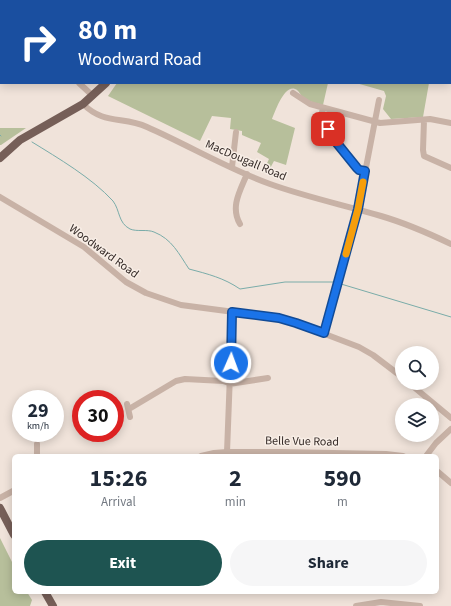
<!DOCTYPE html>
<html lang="en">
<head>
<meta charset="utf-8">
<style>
  :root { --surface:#fff; --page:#f6f6f7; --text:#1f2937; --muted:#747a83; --accent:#1e5451 }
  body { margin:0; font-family:"Source Sans 3",sans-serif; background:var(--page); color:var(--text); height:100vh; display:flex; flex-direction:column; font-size:15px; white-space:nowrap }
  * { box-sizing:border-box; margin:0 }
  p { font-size:13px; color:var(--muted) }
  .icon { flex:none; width:22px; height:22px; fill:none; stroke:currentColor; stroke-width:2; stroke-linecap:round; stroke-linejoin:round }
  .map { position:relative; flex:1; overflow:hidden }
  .side { position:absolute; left:12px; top:454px; width:427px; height:140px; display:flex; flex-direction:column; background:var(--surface); border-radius:6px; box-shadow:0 2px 10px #0003 }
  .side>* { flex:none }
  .hud { position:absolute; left:0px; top:0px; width:451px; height:84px; box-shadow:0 2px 10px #0003; background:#1a4fa0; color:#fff; overflow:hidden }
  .tools { position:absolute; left:395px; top:346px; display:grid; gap:8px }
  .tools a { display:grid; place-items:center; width:44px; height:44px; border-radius:50%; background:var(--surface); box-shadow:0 2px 10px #0003; font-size:20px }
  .speed { position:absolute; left:12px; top:390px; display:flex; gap:8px; font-size:20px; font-weight:700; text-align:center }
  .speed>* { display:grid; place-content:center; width:52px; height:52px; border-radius:50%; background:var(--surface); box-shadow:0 2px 10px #0003; line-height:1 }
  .speed small { font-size:10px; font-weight:400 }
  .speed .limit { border:6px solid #d22; background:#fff; color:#111 }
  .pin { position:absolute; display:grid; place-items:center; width:34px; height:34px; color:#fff; margin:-17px; border-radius:8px; box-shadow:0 2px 6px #0006 }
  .me { position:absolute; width:44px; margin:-22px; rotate:2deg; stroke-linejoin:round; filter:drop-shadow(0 0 3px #0008) }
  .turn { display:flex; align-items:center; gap:14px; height:84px; padding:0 12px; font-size:18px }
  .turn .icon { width:52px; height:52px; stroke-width:2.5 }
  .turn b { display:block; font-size:28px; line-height:34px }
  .eta { display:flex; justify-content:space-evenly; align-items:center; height:68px; text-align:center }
  .eta b { font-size:24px; font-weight:700; line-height:28px }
  .button { display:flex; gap:8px; margin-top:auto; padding:8px 12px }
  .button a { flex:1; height:46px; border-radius:24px; background:var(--accent); color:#fff; font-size:16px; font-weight:700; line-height:46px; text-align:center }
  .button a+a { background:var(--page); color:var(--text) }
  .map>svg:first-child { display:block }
  .green { fill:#b7bf9b }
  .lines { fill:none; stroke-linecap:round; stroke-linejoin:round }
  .stream { stroke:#7aaca9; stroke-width:1 }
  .minor { stroke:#c8b2a6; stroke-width:6 }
  .major { stroke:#765f58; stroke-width:8 }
  .route-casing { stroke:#114b97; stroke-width:10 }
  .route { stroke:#1a73e8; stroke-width:7 }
  .slow { stroke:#f59e0b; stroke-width:7 }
  .labels { text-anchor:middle; stroke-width:3; stroke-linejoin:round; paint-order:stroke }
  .street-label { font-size:12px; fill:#342a27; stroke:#f8eee6 }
</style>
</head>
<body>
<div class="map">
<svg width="451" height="606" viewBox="0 0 451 606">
  <rect width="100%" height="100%" fill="#f0e3da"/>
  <!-- green -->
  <path class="green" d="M 117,83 L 328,83 L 323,105 C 316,103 309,102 303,97 C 300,95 299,90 295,89 C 284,85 275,112 272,119 L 295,128 L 286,165 L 274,161 L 267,174 L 263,172 L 269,159 L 257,152 L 261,143 L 242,135 L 242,131 L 230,129 L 231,118 L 212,116 L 200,141 L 108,96 Z
    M 356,83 L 429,83 L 423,117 L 391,119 L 383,109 L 386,96 L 384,91 Z
    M 0,128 L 26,128 L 1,145 L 0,145 Z
    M 0,538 L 14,566 L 14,592 L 27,592 L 32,600 L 30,606 L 0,606 Z"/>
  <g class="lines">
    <!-- stream -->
    <path class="stream" d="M 0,135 L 1,136
      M 32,142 C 58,158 92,178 113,201 C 120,210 118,223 130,229 C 137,232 147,229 154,232 C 172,239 179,254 189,269 C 208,274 224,278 240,289 L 285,282 L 335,282
      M 341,284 L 451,317"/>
    <!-- minor -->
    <path class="minor" d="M 288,0 L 289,1
      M 373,0 L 373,1
      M 440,0 L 440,1
      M 450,5 L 451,4
      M 0,32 L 1,32
      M 450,52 L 451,52
      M 79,83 L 93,96
      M 293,93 L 310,104 L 380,123 L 430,119 L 451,123
      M 83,104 C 104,125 123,116 147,127 C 188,145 228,169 270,184 C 306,197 344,205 381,216 C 405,223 428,233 451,244
      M 323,108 L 321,117 L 336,143 L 358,169 L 365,171
      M 424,120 L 423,150 L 424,156 L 451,168
      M 232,167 L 236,132
      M 0,197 L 84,247 L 126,282 L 146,293 L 181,305 L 272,317 L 296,323 L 359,347 L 373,355 L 402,377
      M 240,224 C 230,207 240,191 247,174
      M 325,333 L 358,209 L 379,100
      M 231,363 L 232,312
      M 409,383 L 451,418
      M 229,384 L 268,378
      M 127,404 L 130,417
      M 129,409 L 176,381 L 185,379 L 223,381 L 229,383
      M 37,444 L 37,456
      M 227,452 L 230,374
      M 201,456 L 214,453 L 227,452 L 281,452 L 386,454 L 403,456
      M 426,456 L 436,443 L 451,429
      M 437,471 L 451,483
      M 0,498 L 13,491
      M 356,606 L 381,602 L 420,606"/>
    <!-- major -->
    <path class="major" d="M 154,1 L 154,0
      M 0,158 L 20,140 L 83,104 L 106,83
      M 0,508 L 14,535
      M 45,592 L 53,606"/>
  </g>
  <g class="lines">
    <!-- route casing -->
    <g class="route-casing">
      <path id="route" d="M 231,363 L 232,312 L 279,318 L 296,323 L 324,333 L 358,209 L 365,171 L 359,170 L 357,168 L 336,142 L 328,129"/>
    </g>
    <!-- route -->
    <use href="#route" class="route"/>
    <!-- slow -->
    <path class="slow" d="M 346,254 L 358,209 L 363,182"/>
  </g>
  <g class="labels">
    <!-- street labels -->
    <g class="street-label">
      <text transform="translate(246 160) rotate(23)" y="4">MacDougall Road</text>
      <text transform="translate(104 251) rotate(36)" y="4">Woodward Road</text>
      <text transform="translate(302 441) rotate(1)" y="4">Belle Vue Road</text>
    </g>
  </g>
</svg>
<div class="tools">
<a><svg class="icon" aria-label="search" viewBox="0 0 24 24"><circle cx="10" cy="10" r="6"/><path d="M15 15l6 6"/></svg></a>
<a><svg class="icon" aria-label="layers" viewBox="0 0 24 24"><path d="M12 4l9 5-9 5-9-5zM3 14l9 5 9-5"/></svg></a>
</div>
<div class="speed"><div>29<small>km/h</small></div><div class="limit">30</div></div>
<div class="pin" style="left:328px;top:129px;background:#d93025"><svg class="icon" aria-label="arrive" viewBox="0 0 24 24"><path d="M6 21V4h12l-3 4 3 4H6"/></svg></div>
<svg class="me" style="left:231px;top:363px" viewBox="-20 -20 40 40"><circle r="17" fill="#1a73e8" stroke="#fff" stroke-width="3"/><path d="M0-11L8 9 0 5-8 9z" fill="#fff"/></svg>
<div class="hud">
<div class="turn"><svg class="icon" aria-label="right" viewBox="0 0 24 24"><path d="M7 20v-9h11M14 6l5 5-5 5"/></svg><div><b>80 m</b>Woodward Road</div></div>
</div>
<section class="side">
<div class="eta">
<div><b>15:26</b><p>Arrival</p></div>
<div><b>2</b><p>min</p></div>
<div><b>590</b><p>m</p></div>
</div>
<div class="button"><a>Exit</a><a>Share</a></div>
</section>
</div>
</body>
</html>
